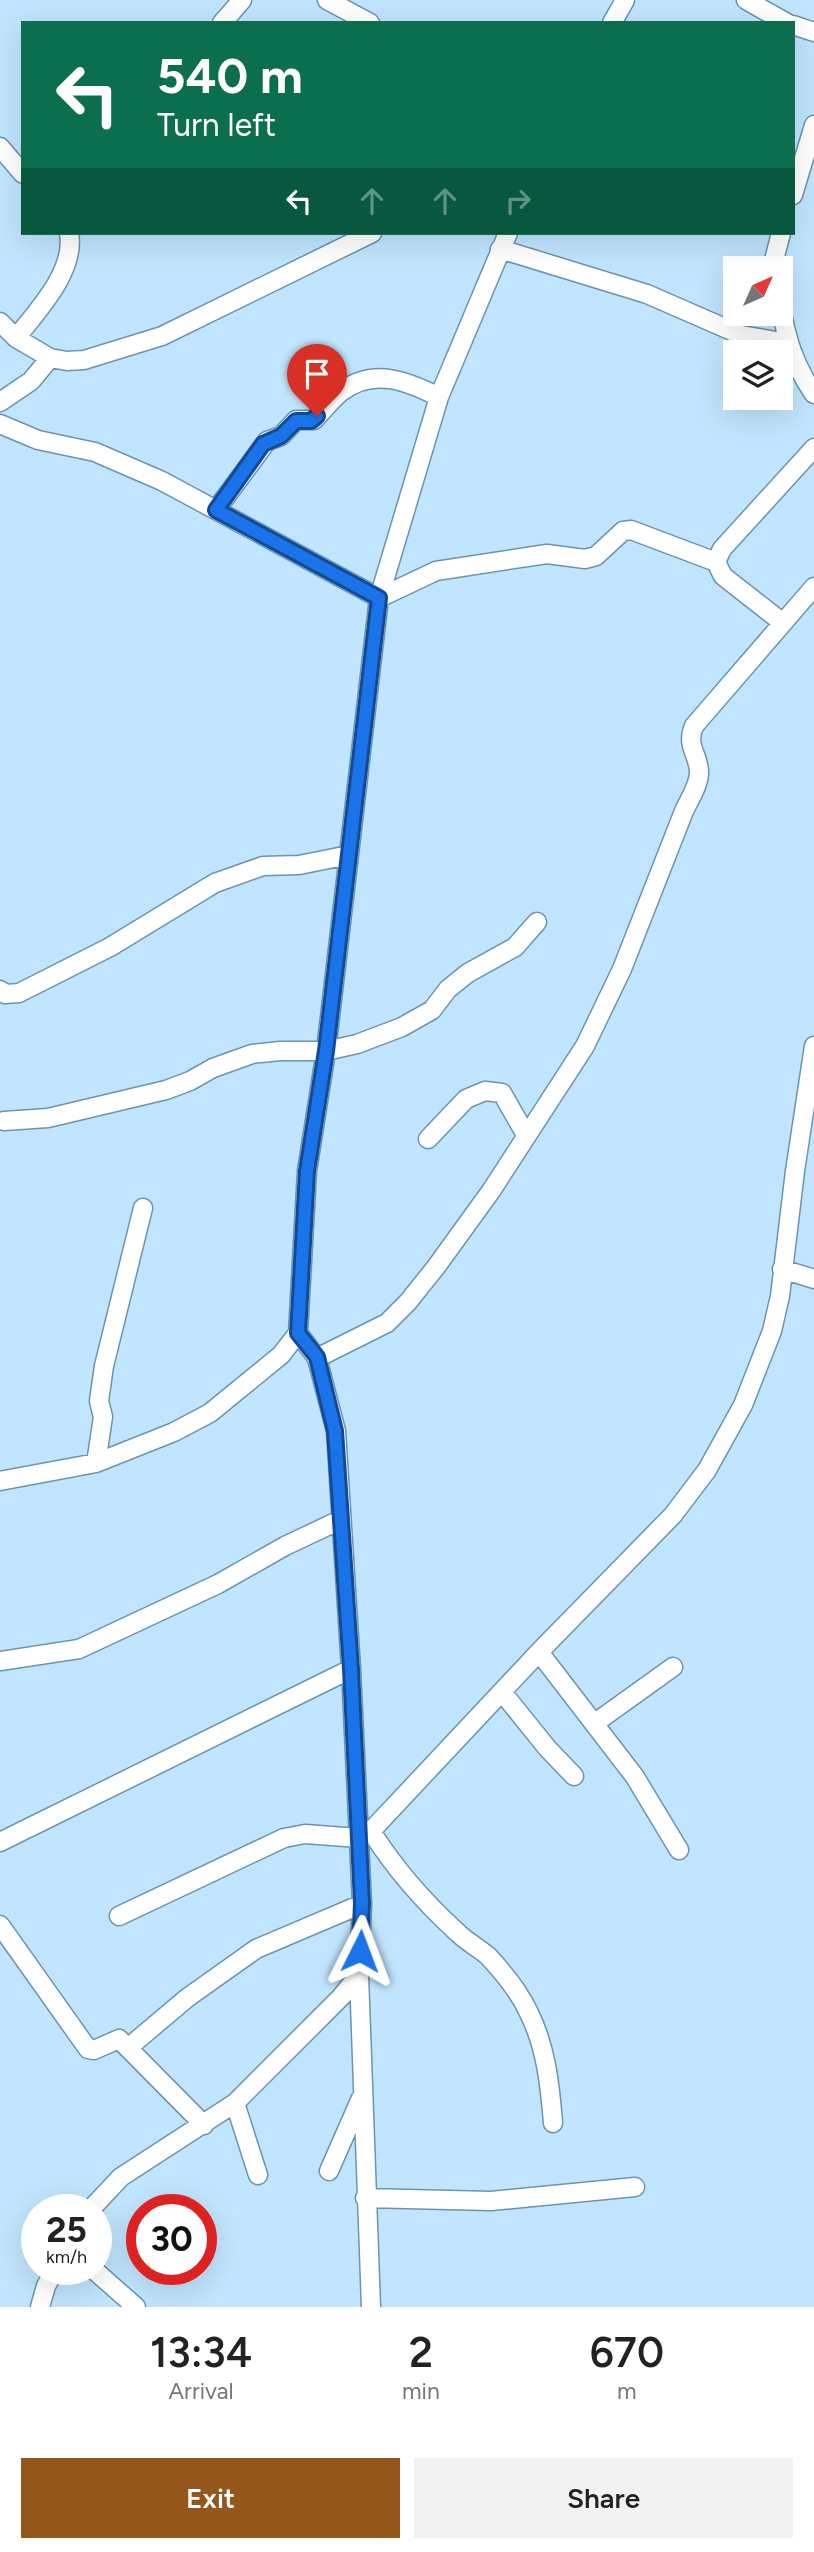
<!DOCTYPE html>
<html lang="en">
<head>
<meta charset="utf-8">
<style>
  :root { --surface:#fff; --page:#f2f2f2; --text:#222; --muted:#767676; --accent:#94561a }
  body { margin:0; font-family:Figtree,sans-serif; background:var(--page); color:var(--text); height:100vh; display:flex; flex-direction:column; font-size:26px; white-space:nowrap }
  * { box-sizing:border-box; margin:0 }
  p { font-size:23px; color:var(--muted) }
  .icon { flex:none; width:38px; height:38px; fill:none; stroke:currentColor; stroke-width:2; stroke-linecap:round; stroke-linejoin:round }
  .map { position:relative; height:2307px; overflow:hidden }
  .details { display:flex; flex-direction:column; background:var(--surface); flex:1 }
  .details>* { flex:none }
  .top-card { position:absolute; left:21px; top:21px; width:774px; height:214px; border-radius:0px; box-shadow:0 7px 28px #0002; background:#0b6e4f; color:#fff; overflow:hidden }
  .needle { width:46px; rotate:45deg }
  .tools { position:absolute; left:723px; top:256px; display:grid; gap:14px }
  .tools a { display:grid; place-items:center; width:70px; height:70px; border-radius:0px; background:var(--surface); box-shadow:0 7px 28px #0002; font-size:35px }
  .speed { position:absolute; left:21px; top:2194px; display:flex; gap:14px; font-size:35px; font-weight:700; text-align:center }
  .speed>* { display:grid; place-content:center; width:91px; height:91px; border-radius:50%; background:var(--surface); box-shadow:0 7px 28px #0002; line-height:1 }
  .speed small { font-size:18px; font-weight:400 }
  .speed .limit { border:10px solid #d22; background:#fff; color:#111 }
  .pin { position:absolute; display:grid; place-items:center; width:60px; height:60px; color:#fff; margin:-72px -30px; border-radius:50% 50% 50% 0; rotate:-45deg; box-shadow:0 0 7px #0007 }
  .pin .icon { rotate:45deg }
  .me { position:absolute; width:77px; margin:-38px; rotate:3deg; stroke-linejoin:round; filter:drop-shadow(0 0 5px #0008) }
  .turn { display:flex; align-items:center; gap:24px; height:147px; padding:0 21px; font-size:32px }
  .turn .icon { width:91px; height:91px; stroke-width:2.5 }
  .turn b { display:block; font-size:49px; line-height:60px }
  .lanes { display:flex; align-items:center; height:66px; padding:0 21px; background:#0003; justify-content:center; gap:35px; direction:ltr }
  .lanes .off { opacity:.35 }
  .eta { display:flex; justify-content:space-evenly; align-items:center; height:119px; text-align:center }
  .eta b { font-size:42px; font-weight:600; line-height:49px }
  .button { display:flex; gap:14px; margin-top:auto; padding:14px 21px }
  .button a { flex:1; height:80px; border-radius:0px; background:var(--accent); color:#fff; font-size:28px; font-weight:600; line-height:80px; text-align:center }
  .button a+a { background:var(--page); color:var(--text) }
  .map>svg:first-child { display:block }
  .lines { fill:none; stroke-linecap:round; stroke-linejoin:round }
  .minor-casing { stroke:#6a94b1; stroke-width:21 }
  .minor { stroke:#fff; stroke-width:18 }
  .route-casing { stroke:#114b97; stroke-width:18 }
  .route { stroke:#1a73e8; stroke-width:12 }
</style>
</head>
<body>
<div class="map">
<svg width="814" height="2307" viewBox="0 0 814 2307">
  <rect width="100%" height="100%" fill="#c1e5fe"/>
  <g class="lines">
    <!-- minor casing -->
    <g class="minor-casing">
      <path id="minor" d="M 327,0 L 370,23
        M 746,0 L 787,23
        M 222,23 L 242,0
        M 612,23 L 625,0
        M 793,25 L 814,32
        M 0,147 L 23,174
        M 793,195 L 814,125
        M 500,249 L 647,294 L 741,335 L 787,343
        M 775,268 L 774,260 L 781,233
        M 780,304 C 787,340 793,363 814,394
        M 0,322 L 16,338 L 50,358 L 67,361 L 84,360 L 162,336 L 372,233
        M 16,338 C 37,311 76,271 69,233
        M 0,402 L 31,381 L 50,358
        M 0,424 L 38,440 L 95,452 L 162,481 L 379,598 L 436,571 L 547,554 L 585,559 L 596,556 L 623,531 L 631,530 L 716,562
        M 216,510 L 267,441 L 281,436 L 296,420 L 314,420 C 323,411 331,400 341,392 C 373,367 407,381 439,397
        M 783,623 L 723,576 L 716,562 L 722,549 L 814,448
        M 0,990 L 5,994 L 19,993 L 110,947 L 215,883 L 263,866 L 299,865 L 349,855
        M 4,1121 L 48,1118 L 166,1090 L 190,1081 L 213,1068 L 252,1054 L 280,1051 L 326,1051 L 357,1044 L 402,1027 L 432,1010 L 448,989 L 468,973 L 515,947 L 537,922
        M 428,1139 L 466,1099 L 485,1091 L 502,1093 L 526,1135
        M 782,1269 L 814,1279
        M 298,1333 L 317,1358 L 336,1431 L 351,1669 L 362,1904 L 359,1975 L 371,2307
        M 317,1358 L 387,1323 L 408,1302 L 436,1267 L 491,1191 L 585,1046 L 622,969 L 684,811 C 689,800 698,787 699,774 C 700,755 685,747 694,726 L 814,587
        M 96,1463 L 103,1417 L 99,1401 L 104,1366 L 143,1208
        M 0,1481 L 96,1463 L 174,1432 L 210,1413 L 281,1355 L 298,1333 L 307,1171 L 326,1051 L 379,598 L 439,397 L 508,233
        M 539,1652 L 635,1777 L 679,1850
        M 0,1661 L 79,1649 L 218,1584 L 285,1546 L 340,1520
        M 502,1692 L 548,1749 L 574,1776
        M 595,1723 L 673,1667
        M 371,1831 C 395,1869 425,1903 458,1933 C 467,1942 479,1948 488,1956 C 503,1972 520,1993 529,2013 C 546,2047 550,2085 553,2123
        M 0,1842 L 351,1669
        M 119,1916 L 284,1838 L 305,1834 L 359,1838 L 371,1831 L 539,1652 L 673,1515 L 707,1470 L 743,1405 L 772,1331 L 780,1296 L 795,1171 L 814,1046
        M 0,1925 L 88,2049 L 94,2050 L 119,2039 L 204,2125
        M 129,2047 L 187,1998 L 256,1949 L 362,1904
        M 235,2103 L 258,2175
        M 329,2171 L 361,2098
        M 365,2198 L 491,2201 L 635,2187
        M 90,2210 L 121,2177 L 235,2103 L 341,1997 L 359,1975
        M 94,2270 L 136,2307
        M 40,2307 L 46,2286 L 55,2270"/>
    </g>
    <!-- minor -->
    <use href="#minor" class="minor"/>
  </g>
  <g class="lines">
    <!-- route casing -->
    <g class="route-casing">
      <path id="route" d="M 317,416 L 311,421 L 296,421 L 281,436 L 263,444 L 216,510 L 379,598 L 326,1051 L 307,1171 L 298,1333 L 317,1357 L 335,1431 L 351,1669 L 362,1903 L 360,1951"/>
    </g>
    <!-- route -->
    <use href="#route" class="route"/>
  </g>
</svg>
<div class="tools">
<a><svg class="needle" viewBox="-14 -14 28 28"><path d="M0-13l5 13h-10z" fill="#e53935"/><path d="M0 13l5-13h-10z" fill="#767676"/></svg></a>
<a><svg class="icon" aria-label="layers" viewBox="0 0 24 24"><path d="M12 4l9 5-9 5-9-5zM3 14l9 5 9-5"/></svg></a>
</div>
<div class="speed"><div>25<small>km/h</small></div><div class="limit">30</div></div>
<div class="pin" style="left:317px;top:416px;background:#d93025"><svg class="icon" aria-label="arrive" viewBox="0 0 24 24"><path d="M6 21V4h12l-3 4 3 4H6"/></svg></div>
<svg class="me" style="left:360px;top:1951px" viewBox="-20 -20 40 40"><path d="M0-17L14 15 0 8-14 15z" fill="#1a73e8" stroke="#fff" stroke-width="4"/></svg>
<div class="top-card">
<div class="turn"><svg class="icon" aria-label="left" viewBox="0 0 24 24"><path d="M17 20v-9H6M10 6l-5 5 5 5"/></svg><div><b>540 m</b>Turn left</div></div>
<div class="lanes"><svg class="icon" aria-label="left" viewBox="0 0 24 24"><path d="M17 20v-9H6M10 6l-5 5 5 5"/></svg><svg class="icon off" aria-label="ahead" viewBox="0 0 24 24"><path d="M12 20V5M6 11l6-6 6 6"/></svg><svg class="icon off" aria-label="ahead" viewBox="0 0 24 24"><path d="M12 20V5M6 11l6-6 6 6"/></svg><svg class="icon off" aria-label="right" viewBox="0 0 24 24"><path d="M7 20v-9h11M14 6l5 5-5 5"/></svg></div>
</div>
</div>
<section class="details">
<div class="eta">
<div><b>13:34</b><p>Arrival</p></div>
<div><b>2</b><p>min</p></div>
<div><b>670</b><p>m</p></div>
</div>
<div class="button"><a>Exit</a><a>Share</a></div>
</section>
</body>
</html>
